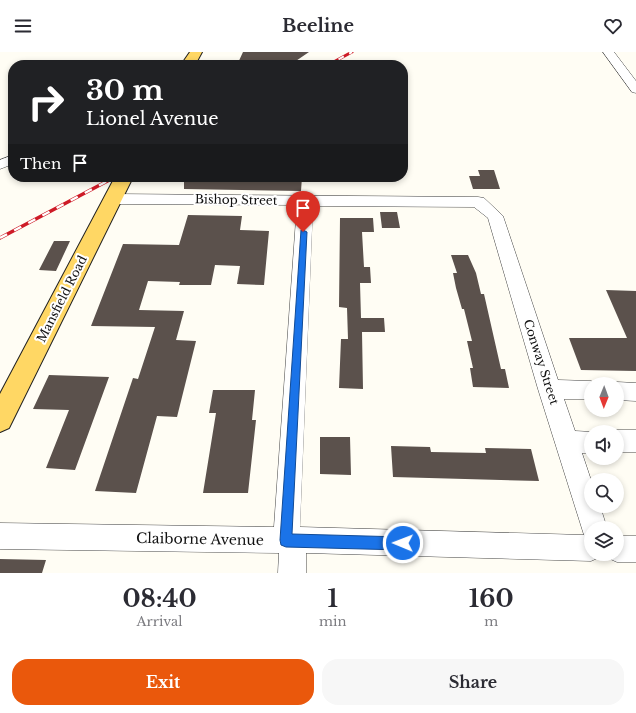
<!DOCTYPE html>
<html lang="en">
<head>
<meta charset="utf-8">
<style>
  :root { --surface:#fff; --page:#f7f7f7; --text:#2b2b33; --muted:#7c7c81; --accent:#ea580c }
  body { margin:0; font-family:"Libre Baskerville",serif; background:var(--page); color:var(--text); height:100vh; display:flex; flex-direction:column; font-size:15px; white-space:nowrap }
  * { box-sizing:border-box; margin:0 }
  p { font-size:13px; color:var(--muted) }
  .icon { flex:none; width:22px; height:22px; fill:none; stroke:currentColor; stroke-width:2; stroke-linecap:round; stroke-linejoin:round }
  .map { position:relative; height:521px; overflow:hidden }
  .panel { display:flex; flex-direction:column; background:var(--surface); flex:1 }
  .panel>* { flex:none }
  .top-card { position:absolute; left:8px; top:8px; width:400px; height:122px; border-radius:16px; box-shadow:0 2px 6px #0003; background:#202124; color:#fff; overflow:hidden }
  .needle { width:26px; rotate:181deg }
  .controls { position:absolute; left:584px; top:325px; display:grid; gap:8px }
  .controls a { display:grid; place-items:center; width:40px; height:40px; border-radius:50%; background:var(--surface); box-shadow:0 2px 6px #0003; font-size:20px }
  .pin { position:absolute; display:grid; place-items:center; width:34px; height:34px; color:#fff; margin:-41px -17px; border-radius:50% 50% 50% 0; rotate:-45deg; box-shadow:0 0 4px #0007 }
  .pin .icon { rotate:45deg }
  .me { position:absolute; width:44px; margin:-22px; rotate:271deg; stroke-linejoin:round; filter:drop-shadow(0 0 3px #0008) }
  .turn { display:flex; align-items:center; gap:14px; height:84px; padding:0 12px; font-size:18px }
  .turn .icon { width:52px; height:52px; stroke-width:2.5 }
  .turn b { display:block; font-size:28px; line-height:34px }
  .then { display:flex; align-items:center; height:38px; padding:0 12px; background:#0003; gap:8px; font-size:15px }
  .eta { display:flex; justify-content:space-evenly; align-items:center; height:68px; text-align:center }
  .eta b { font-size:24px; font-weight:800; line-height:28px }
  .action { display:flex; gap:8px; margin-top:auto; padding:8px 12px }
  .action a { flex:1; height:46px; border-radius:16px; background:var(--accent); color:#fff; font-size:16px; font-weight:800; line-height:46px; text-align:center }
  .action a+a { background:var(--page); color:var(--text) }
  header { display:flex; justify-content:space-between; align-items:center; height:52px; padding:0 12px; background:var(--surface); font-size:18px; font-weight:800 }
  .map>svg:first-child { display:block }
  .building { fill:#5b514c }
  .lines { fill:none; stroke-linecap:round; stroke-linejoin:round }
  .minor-casing { stroke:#444; stroke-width:1 }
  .major-casing { stroke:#222; stroke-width:2 }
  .minor { fill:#fff; fill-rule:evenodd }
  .major { fill:#ffd764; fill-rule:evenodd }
  .rail-far1-casing { stroke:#ce1b27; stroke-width:3 }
  .rail-casing { stroke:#ce1b27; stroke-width:3.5 }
  .rail-far1 { stroke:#fff; stroke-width:2; stroke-dasharray:6; stroke-linecap:butt }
  .rail { stroke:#fff; stroke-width:2.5; stroke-dasharray:8; stroke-linecap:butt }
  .route { fill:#1a73e8; stroke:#114b97 }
  .labels { text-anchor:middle; stroke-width:4; stroke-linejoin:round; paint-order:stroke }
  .street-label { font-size:12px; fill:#111; stroke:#fff }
  .near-street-label { font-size:14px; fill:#111; stroke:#fff }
</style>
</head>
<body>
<header><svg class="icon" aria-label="menu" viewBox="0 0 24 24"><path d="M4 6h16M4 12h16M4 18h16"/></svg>Beeline<svg class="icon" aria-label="heart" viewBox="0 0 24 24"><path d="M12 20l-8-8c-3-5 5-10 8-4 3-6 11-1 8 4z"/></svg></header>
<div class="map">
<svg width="636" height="521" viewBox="0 0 636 521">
  <rect width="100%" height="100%" fill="#fffdf4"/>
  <!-- building -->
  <path class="building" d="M 243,0 L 309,0 L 290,13 L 237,13 Z
    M 478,118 L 494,118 L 500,137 L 473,137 L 469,124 L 480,124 Z
    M 184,125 L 302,125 L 301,139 L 184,137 Z
    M 380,160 L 397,160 L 400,176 L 382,176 Z
    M 188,163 L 242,164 L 240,178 L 269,179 L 264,233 L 237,232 L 240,214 L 215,213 L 211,233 L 179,233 L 180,230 L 148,229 L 139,258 L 184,259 L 176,288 L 196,289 L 177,365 L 157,364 L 136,441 L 95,439 L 133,326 L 138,327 L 155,275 L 91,274 L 123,192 L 179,193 Z
    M 340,166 L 373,166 L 374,180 L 362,180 L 364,215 L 370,215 L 371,231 L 360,231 L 361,266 L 384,266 L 385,280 L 362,280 L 363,337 L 339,336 L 341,287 L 348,287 L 347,256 L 339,255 Z
    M 54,189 L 70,189 L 56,219 L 39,218 Z
    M 451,203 L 468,203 L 476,221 L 481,242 L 484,242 L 501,317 L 505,317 L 509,336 L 473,335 L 470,316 L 473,316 L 467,289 L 472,289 L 464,257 L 462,257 L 456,236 L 453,221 L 457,221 Z
    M 606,238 L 636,239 L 636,319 L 581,318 L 569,286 L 627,286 Z
    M 49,323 L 109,325 L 75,418 L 46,416 L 69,358 L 33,357 Z
    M 213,338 L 255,338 L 252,368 L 256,368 L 248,441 L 203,441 L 216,361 L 209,361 Z
    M 320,385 L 350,385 L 351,423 L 320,422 Z
    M 391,394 L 430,395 L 431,400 L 486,401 L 485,396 L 531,397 L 539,429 L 393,425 Z
    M 0,507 L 46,508 L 42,521 L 0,521 Z"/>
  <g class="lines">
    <!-- minor casing -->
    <g class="minor-casing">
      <path id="minor" d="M 603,0 L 614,0 L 636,29 L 636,41 L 632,40 Z
        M 13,103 L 13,112 L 0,117 L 0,108 Z
        M 113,142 L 478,145 L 484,146 L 503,164 L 558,328 L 591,329 L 599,332 L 591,332 L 591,347 L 564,347 L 575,379 L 593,380 L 591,380 L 591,401 L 582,401 L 591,428 L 591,454 L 600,454 L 607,476 L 591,476 L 591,502 L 602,502 L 600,505 L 591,509 L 306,501 L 306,521 L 278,521 L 279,501 L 0,497 L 0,471 L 274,475 L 297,153 L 113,152 L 108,150 L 105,147 L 108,144 ZM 313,154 L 474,155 L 488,166 L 538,337 L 584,483 L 300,475 Z
        M 617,330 L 636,331 L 636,349 L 617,348 L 617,332 L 610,332 Z
        M 617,378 L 636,378 L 636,400 L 617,400 L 617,380 L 612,380 Z
        M 617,484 L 636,484 L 636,510 L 617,510 L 608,506 L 606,502 L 617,502 Z"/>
    </g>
    <!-- major casing -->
    <g class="major-casing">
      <path id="major" d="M 190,0 L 202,0 L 195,13 L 181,13 Z
        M 115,125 L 133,125 L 9,376 L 0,380 L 0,342 Z"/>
    </g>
    <!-- minor -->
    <use href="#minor" class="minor"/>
    <!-- major -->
    <use href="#major" class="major"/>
    <!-- rail-far1 casing -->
    <g class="rail-far1-casing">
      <path id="rail-far1" d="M 328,13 L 352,0"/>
    </g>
    <!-- rail casing -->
    <g class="rail-casing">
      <path id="rail" d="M 0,186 L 115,125"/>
    </g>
    <!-- rail-far1 -->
    <use href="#rail-far1" class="rail-far1"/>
    <!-- rail -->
    <use href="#rail" class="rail"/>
  </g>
  <!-- route -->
  <path class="route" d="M 301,178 L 303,178 L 307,180 L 292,482 L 403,485 L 407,487 L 409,491 L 407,496 L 403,498 L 286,495 L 281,493 L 280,488 Z"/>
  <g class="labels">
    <!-- street labels -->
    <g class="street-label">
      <text transform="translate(236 148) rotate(1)" y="4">Bishop Street</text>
      <text transform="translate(62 247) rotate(-63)" y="4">Mansfield Road</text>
      <text transform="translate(541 310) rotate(72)" y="4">Conway Street</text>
    </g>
    <!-- near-street labels -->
    <g class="near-street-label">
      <text transform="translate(200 487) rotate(1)" y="5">Claiborne Avenue</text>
    </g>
  </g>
</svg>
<div class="controls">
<a><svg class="needle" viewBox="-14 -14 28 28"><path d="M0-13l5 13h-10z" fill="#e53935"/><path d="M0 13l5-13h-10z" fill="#7c7c81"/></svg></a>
<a><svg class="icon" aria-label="sound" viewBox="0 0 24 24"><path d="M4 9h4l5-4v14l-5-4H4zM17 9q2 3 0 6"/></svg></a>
<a><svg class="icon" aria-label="search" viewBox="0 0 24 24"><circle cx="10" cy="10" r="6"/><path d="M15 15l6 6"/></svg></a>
<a><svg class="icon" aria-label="layers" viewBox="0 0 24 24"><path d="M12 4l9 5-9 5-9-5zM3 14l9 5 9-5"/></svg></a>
</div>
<div class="pin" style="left:303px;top:180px;background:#d93025"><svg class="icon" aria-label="arrive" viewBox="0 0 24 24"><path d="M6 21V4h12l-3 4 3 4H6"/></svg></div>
<svg class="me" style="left:403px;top:491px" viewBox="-20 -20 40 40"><circle r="17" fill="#1a73e8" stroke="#fff" stroke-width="3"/><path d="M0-11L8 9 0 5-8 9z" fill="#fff"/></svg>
<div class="top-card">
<div class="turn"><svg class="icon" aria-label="right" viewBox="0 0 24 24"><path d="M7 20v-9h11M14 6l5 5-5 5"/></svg><div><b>30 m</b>Lionel Avenue</div></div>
<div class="then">Then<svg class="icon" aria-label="arrive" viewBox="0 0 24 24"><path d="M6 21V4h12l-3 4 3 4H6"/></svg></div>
</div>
</div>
<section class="panel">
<div class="eta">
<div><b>08:40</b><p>Arrival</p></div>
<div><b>1</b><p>min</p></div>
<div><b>160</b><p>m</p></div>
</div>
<div class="action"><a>Exit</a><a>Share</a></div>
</section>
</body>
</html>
